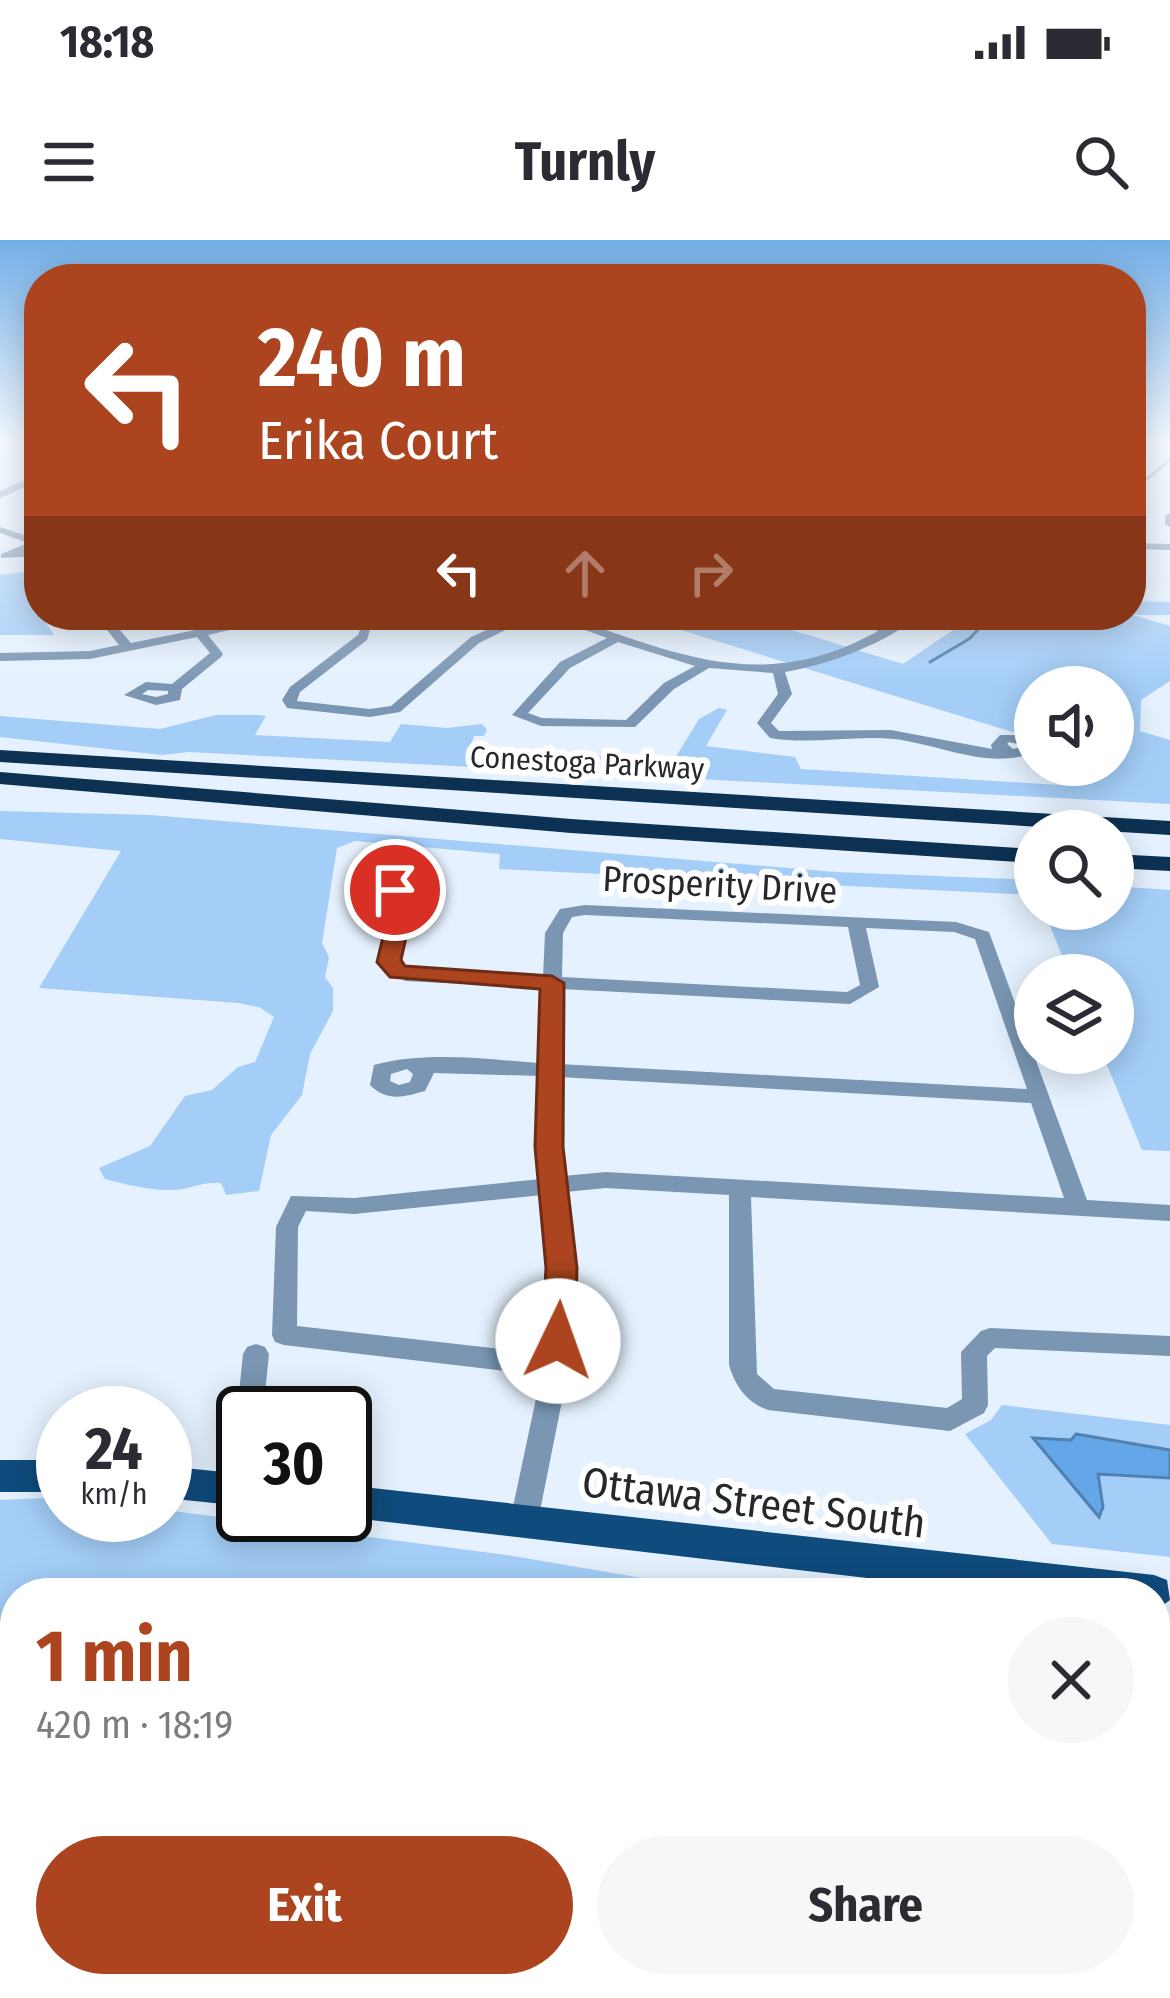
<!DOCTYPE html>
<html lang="en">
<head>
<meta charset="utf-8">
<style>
  :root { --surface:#fff; --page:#f7f7f7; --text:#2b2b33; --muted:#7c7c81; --accent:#ab441f }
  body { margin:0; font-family:"Fira Sans Condensed",sans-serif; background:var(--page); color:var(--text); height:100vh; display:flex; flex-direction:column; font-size:45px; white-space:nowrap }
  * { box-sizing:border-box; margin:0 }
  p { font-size:39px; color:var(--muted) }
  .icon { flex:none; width:66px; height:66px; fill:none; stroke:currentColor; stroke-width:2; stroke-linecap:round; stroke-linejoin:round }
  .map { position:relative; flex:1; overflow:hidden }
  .side { position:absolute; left:0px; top:1338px; width:1170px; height:420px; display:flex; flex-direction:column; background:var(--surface); border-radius:48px 48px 0 0; box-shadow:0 6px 30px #0003 }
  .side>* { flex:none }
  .guide { position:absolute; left:24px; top:24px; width:1122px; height:366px; border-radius:48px; box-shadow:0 6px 30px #0003; background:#ab441f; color:#fff; overflow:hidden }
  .buttons { position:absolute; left:1014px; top:426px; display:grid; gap:24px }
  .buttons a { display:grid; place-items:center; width:120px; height:120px; border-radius:50%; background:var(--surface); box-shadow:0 6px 30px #0003; font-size:60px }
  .speed { position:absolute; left:36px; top:1146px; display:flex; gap:24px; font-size:60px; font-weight:700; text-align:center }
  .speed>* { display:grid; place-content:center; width:156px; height:156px; border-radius:50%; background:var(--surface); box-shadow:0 6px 30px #0003; line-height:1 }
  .speed small { font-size:30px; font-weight:400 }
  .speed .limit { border:6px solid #111; border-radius:18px; background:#fff; color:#111 }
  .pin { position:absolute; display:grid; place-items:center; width:102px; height:102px; color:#fff; margin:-51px; border:6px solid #fff; border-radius:50%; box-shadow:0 3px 12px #0007 }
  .me { position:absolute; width:132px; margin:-66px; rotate:3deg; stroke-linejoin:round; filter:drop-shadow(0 0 9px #0008) }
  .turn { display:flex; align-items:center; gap:42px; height:252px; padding:0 36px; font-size:54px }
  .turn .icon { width:156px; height:156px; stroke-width:2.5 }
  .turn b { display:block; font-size:84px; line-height:102px }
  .lanes { display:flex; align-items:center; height:114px; padding:0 36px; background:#0003; justify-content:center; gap:60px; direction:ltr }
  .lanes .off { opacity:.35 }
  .round { display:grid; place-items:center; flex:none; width:126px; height:126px; border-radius:63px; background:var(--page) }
  .headline { display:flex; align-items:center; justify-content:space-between; height:204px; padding:0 36px }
  h1 { font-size:72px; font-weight:700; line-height:90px; color:var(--accent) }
  .action { display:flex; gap:24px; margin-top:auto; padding:24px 36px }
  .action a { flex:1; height:138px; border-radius:72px; background:var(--accent); color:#fff; font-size:48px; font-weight:700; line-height:138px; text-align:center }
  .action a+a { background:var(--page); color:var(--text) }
  .status { display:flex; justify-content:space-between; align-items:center; height:84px; padding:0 60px; background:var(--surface); direction:ltr }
  .status svg { height:33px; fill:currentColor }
  header { display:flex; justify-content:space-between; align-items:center; height:156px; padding:0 36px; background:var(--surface); font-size:54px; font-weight:700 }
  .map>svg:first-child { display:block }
  .green { fill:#a4cef8 }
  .water { fill:#63a7e9; stroke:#5081b1; stroke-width:3 }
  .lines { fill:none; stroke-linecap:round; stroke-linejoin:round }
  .stream { stroke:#5081b1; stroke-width:3 }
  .minor { fill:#7a96b3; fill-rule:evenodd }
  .major { fill:#0f4b7c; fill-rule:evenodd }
  .highway { fill:#0c3152; fill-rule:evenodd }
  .route { fill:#ab441f; stroke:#6f2c14; stroke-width:3 }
  .labels { text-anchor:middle; stroke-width:12; stroke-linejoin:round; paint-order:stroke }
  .far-street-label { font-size:30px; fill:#24292d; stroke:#fff }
  .street-label { font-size:36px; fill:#24292d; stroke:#fff }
  .near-street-label { font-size:42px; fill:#24292d; stroke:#fff }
</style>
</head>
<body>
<div class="status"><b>18:18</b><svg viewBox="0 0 49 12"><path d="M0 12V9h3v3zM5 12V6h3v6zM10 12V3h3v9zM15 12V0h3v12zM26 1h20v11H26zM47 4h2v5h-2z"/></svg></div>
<header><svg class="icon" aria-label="menu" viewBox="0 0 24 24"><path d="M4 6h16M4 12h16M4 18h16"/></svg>Turnly<svg class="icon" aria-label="search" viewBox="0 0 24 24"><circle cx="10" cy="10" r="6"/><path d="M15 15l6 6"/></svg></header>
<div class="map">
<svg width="1170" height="1758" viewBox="0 0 1170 1758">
  <rect width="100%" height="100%" fill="#e5f1fe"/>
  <!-- green -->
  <path class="green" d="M 39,330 L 38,371 L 54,395 L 0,395 L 0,335 Z
    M 1131,361 L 1170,362 L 1170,375 L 1133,375 L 1170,386 L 1170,441 L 1141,460 L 1140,491 L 1170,500 L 1170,564 L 189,512 L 162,515 L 0,497 L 0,476 L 160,489 L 216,475 L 259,475 L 266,476 L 255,495 L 390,502 L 401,484 L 447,488 L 482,484 L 487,490 L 484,496 L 474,496 L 470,507 L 678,521 L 677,515 L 699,479 L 719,468 L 727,470 L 706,506 L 795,517 L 801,529 L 1076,546 L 1089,540 L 1101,525 L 1113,525 L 1113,447 L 1035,447 L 1035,499 L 632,375 L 742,375 L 903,424 L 975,375 L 1131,375 Z
    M 0,571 L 150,575 L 836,632 L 1035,640 L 1035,655 L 499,629 L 500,614 L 355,601 L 337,608 L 322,703 L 329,717 L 325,737 L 333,748 L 333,771 L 310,814 L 302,855 L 271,895 L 259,951 L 226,955 L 221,943 C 206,942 197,946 183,949 C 157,953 129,945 105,939 L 99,928 L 150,906 L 185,856 L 212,850 L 238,827 L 255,822 L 274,777 L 259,767 L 238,763 L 39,748 L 121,611 L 0,599 Z
    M 1113,646 L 1170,650 L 1170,911 L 1142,910 L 1102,813 L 1113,813 L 1113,735 L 1070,735 L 1043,669 L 1113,669 Z
    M 1002,1165 L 1170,1185 L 1170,1317 L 1052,1304 L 965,1194 L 991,1180 Z
    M 63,1257 L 63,1275 L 165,1275 L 165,1270 L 513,1316 L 730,1353 L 15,1353 L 15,1743 L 1155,1743 L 1155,1389 L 1170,1391 L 1170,1758 L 0,1758 L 0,1260 Z"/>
  <!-- water -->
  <path class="water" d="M 1076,1194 L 1170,1210 L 1170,1238 L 1098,1234 L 1103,1267 L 1099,1277 L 1033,1198 L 1071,1200 Z"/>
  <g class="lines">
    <!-- stream -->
    <path class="stream" d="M 1131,252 L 1170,220
      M 930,422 L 969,399 L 992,375"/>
    <!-- minor -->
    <path class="minor" d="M 7,202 L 39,208 L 39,214 L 8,204 Z
      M 39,234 L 39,241 L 0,258 L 0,251 Z
      M 1170,273 L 1170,287 L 1165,284 L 1165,276 Z
      M 0,287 L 39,300 L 39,306 L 26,311 L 39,310 L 39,316 L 1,318 L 1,314 L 28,303 L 0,293 Z
      M 1131,303 L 1170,304 L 1170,310 L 1131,309 Z
      M 95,375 L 107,375 L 131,403 L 270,375 L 294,375 L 208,395 L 223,414 L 221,417 L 182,449 L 180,460 L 156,465 L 124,455 L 146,442 L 172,444 L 210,413 L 197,397 L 90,419 L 0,421 L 0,413 L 90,411 L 119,405 ZM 148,450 L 168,451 L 168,454 L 156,457 L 142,454 Z
      M 353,375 L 365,375 L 372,382 L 367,400 L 300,452 L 297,461 L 370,469 L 391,466 L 471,397 L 520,375 L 536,375 L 479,403 L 400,472 L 370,477 L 287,468 L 282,460 L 290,447 L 358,395 L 362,385 Z
      M 544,375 L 562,375 C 676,413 762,456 878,391 L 831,375 L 850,375 L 887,386 L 906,375 L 921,375 C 883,404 834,423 785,432 L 792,454 L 771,483 L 779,491 L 891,490 L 992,509 L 991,505 L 1000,495 L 1025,495 L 1035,500 L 1035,512 C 990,531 939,504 894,499 C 853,495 811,505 770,498 L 757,483 L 778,454 L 773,433 L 709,428 L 674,449 L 635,487 L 541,486 L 512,475 L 560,422 L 607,398 ZM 618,402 L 695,426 L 664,443 L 626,480 L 542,478 L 528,473 L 570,428 ZM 1009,502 L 1025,506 L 1013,509 L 1007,504 Z
      M 413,640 L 435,645 L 439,659 L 409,672 L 397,720 L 410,730 L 543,737 L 545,693 L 560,669 L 585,665 L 956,682 L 989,692 L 1087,960 L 1170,965 L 1170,981 L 751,957 L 757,1134 L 774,1149 L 947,1168 L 962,1159 L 961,1112 L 981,1091 L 990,1088 L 1170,1096 L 1170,1116 L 995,1108 L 987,1116 L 988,1165 L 984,1173 L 950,1191 L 768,1170 C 747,1163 735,1146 729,1125 L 729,955 L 606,948 L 565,952 L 574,1028 L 573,1075 L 569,1126 L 538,1281 L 534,1290 L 524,1294 L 514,1290 L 510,1281 L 541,1135 L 284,1105 L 275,1102 L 272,1095 L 276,987 L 291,956 L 354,958 L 541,939 L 539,836 L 434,833 L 425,851 C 404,857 387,862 370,845 L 374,825 C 425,811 484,819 539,823 L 543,748 L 405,741 L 379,722 L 393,667 L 384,661 L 387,650 ZM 413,650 L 421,652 L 421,656 L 409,661 L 402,658 L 403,653 ZM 585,675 L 848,687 L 860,745 L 847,752 L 562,737 L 563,693 L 572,677 ZM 866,688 L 954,692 L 975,699 L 1027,849 L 559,824 L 561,749 L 850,764 L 879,747 ZM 407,829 L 413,834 L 410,842 L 399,845 L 390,841 L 391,834 ZM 559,837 L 1031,863 L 1064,958 L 606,932 L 563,936 ZM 543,955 L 550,1028 L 545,1114 L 297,1086 L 298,987 L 306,971 L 354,974 Z
      M 256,1104 L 265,1107 L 269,1114 L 263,1173 L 243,1173 L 243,1182 L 237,1173 L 243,1114 L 247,1107 Z"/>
    <!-- major -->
    <path class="major" d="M 0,1220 L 63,1220 L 63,1252 L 0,1252 Z
      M 165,1226 L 243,1234 L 243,1266 L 165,1258 Z
      M 345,1245 L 1154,1335 L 1167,1340 L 1170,1360 L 1155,1371 L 1155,1353 L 996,1353 L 345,1277 L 339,1275 L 345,1275 Z"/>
    <!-- highway -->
    <path class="highway" d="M 0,510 L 1170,581 L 1170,595 L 0,522 Z
      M 0,532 L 571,579 L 1035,609 L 1035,623 L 571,593 L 0,544 Z
      M 1113,614 L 1170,617 L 1170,631 L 1113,628 Z"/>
  </g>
  <!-- sky -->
  <linearGradient id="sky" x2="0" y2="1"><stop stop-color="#73afe8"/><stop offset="0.45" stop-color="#f3f9ff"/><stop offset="1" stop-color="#f3f9ff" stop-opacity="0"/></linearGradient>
  <rect width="1170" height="448" fill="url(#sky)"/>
  <!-- route -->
  <path class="route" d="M 395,644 L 403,645 L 405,658 L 413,666 L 401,720 L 405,726 L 552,736 L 564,743 L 563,907 L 577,1028 L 575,1101 L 570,1110 L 558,1114 L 547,1110 L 542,1101 L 546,1028 L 535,907 L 540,749 L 390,737 L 377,722 L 390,668 L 382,661 L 384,650 Z"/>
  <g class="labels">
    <!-- far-street labels -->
    <g class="far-street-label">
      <text transform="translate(587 523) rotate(3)" y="10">Conestoga Parkway</text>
    </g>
    <!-- street labels -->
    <g class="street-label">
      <text transform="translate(720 644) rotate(3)" y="13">Prosperity Drive</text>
    </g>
    <!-- near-street labels -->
    <g class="near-street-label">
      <text transform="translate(754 1262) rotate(7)" y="15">Ottawa Street South</text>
    </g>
  </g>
</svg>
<div class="buttons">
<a><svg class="icon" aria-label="sound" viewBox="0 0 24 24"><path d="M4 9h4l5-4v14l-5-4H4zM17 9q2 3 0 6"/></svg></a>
<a><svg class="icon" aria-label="search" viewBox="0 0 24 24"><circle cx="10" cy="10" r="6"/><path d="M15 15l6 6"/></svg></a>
<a><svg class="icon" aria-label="layers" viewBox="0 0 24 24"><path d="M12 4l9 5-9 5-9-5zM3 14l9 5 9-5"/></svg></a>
</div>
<div class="speed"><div>24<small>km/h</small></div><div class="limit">30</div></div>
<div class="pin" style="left:395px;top:650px;background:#d93025"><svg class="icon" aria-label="arrive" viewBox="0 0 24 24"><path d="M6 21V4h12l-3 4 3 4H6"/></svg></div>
<svg class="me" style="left:558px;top:1101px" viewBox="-20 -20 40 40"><circle r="19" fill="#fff"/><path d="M0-13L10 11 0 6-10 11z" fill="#ab441f"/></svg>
<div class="guide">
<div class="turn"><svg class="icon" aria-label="left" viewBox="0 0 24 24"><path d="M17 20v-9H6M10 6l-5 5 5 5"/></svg><div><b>240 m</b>Erika Court</div></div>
<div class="lanes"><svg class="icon" aria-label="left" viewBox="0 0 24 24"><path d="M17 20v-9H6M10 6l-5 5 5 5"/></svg><svg class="icon off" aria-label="ahead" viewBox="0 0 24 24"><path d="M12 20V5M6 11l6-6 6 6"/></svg><svg class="icon off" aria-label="right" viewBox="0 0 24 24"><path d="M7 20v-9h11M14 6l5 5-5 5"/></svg></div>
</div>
<section class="side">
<div class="headline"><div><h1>1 min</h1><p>420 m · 18:19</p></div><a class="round"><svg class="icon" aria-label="close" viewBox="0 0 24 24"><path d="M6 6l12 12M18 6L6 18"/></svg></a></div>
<div class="action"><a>Exit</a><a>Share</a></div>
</section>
</div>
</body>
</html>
